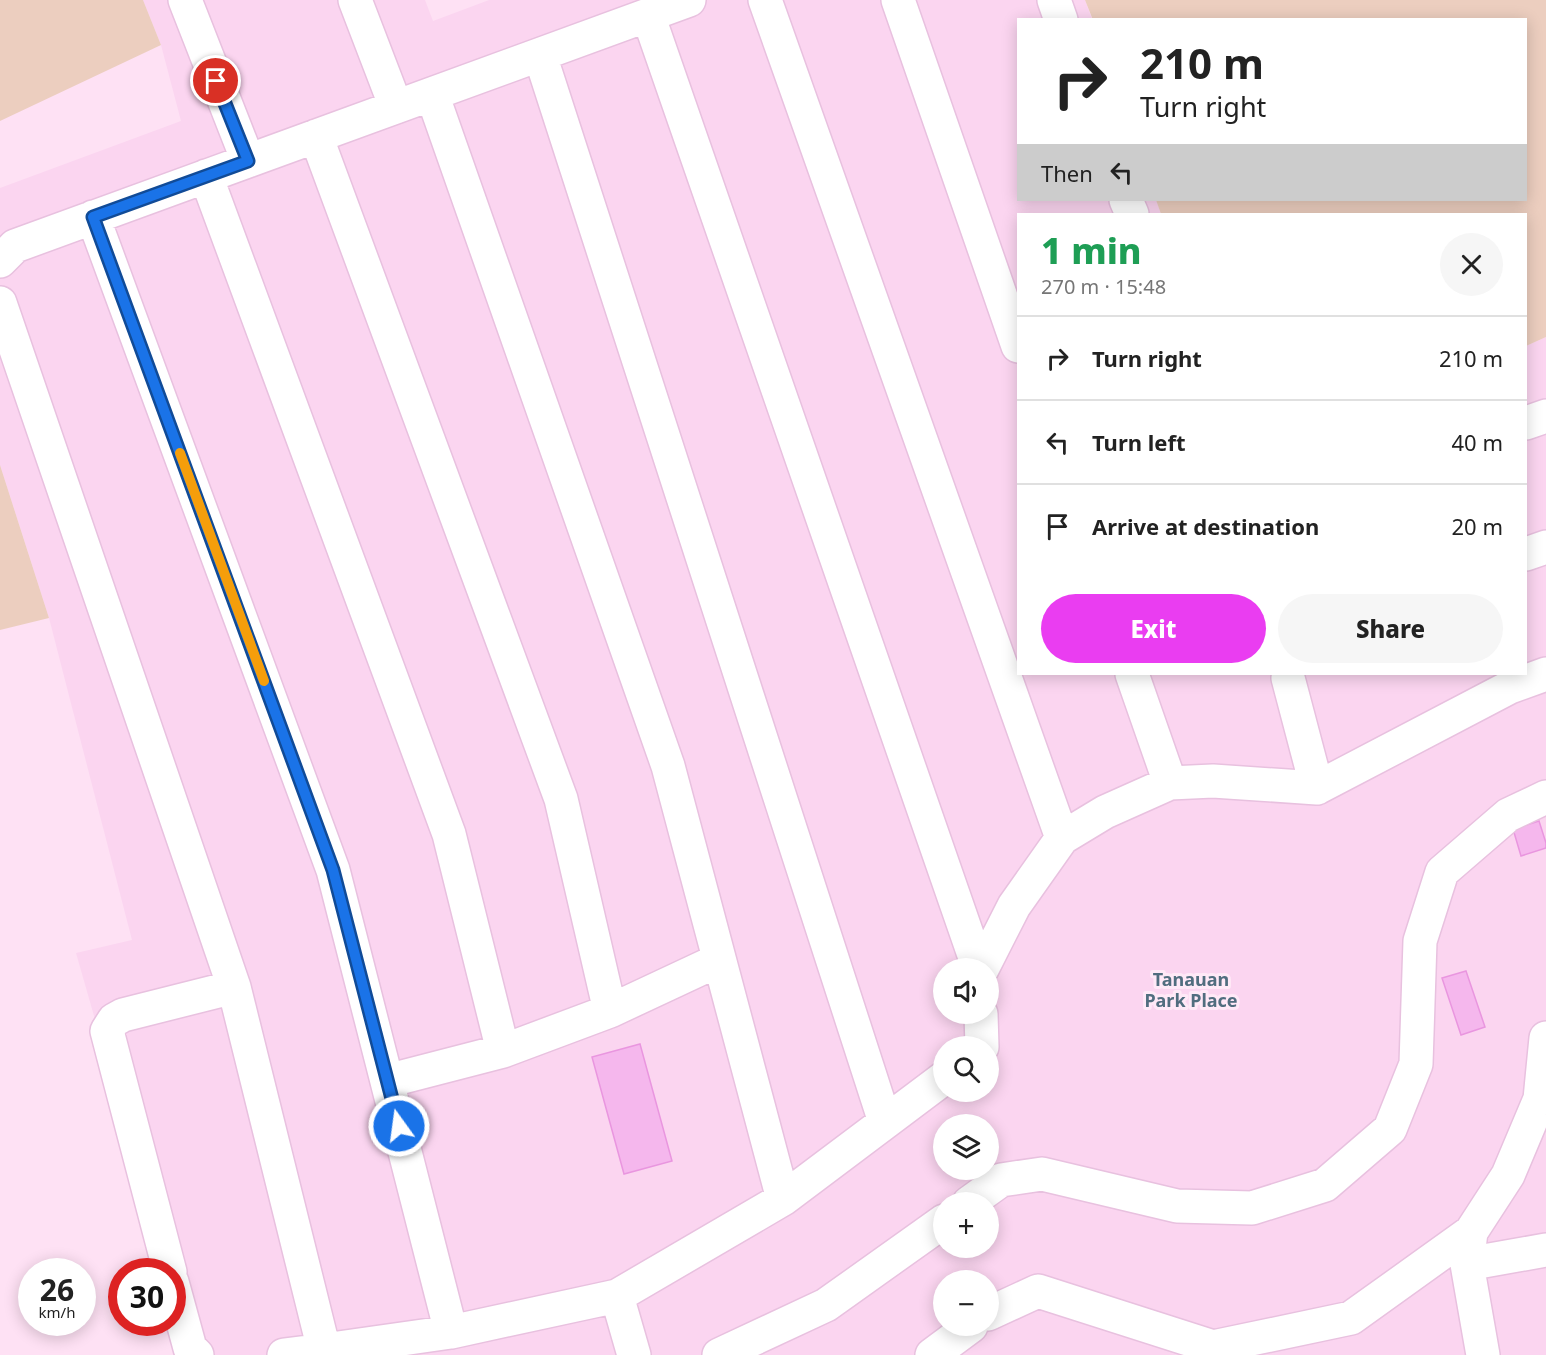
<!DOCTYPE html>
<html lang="en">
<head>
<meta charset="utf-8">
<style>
  :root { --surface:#fff; --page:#f6f6f6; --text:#222; --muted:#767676; --line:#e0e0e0; --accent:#ea3df1 }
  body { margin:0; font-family:"Noto Sans",sans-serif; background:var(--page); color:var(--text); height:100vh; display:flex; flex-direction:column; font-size:22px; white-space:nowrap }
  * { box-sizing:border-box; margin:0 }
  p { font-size:20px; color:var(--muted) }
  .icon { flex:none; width:33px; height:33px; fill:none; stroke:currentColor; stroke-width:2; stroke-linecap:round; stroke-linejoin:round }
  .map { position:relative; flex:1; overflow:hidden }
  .details { position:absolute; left:1017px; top:213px; width:510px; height:462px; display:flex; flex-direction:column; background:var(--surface); border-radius:0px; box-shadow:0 3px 15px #0003 }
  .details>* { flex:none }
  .hud { position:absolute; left:1017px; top:18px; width:510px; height:183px; border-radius:0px; box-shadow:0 3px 15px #0003; background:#fff; color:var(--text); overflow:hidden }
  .controls { position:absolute; left:933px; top:958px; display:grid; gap:12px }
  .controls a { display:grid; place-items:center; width:66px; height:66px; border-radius:50%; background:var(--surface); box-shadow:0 3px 15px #0003; font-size:30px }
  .speed { position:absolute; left:18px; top:1258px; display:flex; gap:12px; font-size:30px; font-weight:700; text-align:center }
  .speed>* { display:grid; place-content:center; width:78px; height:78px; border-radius:50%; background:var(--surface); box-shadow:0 3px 15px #0003; line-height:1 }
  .speed small { font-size:15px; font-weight:400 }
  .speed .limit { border:9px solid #d22; background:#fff; color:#111 }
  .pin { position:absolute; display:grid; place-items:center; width:51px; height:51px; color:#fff; margin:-26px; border:3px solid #fff; border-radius:50%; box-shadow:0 2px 6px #0007 }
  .me { position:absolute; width:66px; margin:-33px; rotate:346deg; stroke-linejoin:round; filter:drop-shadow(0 0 4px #0008) }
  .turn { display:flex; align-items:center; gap:21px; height:126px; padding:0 24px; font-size:27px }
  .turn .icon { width:78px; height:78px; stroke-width:2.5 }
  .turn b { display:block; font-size:42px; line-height:51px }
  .then { display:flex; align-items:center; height:57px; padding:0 24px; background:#0003; gap:12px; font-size:22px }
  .round { display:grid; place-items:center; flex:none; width:63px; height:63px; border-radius:32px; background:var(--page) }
  .summary { display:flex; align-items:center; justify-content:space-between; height:102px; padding:0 24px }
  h1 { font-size:36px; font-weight:800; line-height:45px; color:#1e9e55 }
  .primary-button { display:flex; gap:12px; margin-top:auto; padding:12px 24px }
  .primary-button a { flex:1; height:69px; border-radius:36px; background:var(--accent); color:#fff; font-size:24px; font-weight:800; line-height:69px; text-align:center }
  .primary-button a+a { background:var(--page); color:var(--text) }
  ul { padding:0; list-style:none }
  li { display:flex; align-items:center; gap:18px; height:84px; padding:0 24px; border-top:2px solid var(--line) }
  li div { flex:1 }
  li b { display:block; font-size:22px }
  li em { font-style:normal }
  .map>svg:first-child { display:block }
  .residential { fill:#fbd5f0; fill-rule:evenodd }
  .green { fill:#eccebf }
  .building { fill:#f5b7ed; stroke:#e996df; stroke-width:1.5 }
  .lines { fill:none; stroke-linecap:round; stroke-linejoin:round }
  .street-casing { stroke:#e8c1df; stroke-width:36 }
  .street { stroke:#fff; stroke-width:33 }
  .route-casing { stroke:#114b97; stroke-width:15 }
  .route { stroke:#1a73e8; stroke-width:10 }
  .slow { stroke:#f59e0b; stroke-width:10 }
  .labels { text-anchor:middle; stroke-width:6; stroke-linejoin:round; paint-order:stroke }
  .neighbourhood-label { font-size:18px; font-weight:bold; fill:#516d7f; stroke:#ffe9f7 }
</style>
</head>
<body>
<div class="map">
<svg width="1546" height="1355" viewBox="0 0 1546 1355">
  <rect width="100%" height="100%" fill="#fee1f4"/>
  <!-- residential -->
  <path class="residential" d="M 143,0 L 425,0 L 433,21 L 489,0 L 1085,0 L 1092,19 L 1018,20 L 1018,200 L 1156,200 L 1161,214 L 1018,214 L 1018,674 L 1526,674 L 1526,346 L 1546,337 L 1546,1355 L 191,1355 L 76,953 L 132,940 L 49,618 L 0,465 L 0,188 L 181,121 L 161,45 ZM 944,969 L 988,969 L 988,1014 L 944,1014 ZM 944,1047 L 988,1047 L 988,1092 L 944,1092 ZM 944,1125 L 988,1125 L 988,1170 L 944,1170 ZM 944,1203 L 988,1203 L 988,1248 L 944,1248 ZM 944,1281 L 988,1281 L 988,1326 L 944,1326 Z"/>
  <!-- green -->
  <path class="green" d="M 0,0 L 143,0 L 161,45 L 0,121 Z
    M 1085,0 L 1546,0 L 1546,337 L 1526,346 L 1526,214 L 1161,214 L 1156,200 L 1526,200 L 1526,20 L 1093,20 Z
    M 0,465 L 49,618 L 0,630 Z"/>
  <!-- building -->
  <path class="building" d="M 1539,821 L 1546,843 L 1546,848 L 1521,856 L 1513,829 Z
    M 1466,971 L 1485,1027 L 1461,1035 L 1442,978 Z
    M 640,1044 L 672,1161 L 624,1174 L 592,1057 Z"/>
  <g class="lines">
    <!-- street casing -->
    <g class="street-casing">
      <path id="street" d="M 185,0 L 248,161
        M 355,0 L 396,107
        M 765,0 L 1062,838
        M 898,0 L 1018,346
        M 1054,0 L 1061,20
        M 648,15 L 979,969
        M 540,55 L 885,1122
        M 432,94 L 668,766 L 783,1199
        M 316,136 L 561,799 L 610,1011 L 503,1051
        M 206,176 L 449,834 L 503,1051 L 387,1081
        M 1126,200 L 1132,214
        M 93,217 L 333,870 L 451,1332
        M 0,261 L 15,246 L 689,0
        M 0,303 L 234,987 L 324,1350 L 451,1332 L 617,1296
        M 1526,423 L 1546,416
        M 1526,554 L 1546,547
        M 1132,674 L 1170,783
        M 1288,678 L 1317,788
        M 982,969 L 1014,906 L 1062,838 L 1105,812 L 1170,783 L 1213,781 L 1317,788 L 1510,687 L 1546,674
        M 610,1011 L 719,960
        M 981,1014 L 982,1047
        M 1540,1099 L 1546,1038
        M 969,1203 L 1001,1180 L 1042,1174 L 1177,1206 L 1252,1208 L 1325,1185 L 1390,1129 L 1416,1064 L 1420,941 L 1442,872 L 1508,815 L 1546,797
        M 1467,1264 L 1546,1250
        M 170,1272 L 107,1031 L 114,1020 L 123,1015 L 234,987
        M 172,1282 L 190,1348 L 197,1355
        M 988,1314 L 1038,1291 L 1213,1347
        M 284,1355 L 324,1350
        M 634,1355 L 617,1296 L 783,1199 L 944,1078
        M 719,1355 L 826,1305 L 944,1221
        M 932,1355 L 971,1326
        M 1202,1355 L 1213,1347 L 1351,1318 L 1471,1232
        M 1483,1355 L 1467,1264 L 1471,1232 L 1508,1175 L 1540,1099 L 1546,1096"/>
    </g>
    <!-- street -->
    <use href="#street" class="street"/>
  </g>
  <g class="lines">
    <!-- route casing -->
    <g class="route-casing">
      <path id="route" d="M 216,81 L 248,161 L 93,217 L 333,870 L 399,1126"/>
    </g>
    <!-- route -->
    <use href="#route" class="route"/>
    <!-- slow -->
    <path class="slow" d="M 180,453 L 264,681"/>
  </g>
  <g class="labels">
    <!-- neighbourhood labels -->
    <g class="neighbourhood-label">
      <text x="1191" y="986">Tanauan<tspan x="1191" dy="21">Park Place</tspan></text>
    </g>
  </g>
</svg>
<div class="controls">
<a><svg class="icon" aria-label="sound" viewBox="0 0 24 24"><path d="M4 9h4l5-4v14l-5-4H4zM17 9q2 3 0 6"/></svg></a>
<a><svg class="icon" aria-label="search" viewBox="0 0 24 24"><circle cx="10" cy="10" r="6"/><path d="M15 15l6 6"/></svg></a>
<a><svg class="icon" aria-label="layers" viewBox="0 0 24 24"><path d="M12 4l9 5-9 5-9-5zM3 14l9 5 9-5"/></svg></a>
<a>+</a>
<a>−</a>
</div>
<div class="speed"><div>26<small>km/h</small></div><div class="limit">30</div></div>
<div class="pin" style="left:216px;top:81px;background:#d93025"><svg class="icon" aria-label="arrive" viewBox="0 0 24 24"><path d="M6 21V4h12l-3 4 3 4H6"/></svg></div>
<svg class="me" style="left:399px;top:1126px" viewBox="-20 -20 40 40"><circle r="17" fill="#1a73e8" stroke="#fff" stroke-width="3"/><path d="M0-11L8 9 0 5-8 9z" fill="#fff"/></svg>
<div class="hud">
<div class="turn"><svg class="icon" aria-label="right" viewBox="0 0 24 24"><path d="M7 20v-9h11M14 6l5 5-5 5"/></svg><div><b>210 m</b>Turn right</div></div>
<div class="then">Then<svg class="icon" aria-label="left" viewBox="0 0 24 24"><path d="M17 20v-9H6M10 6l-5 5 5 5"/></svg></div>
</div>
<section class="details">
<div class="summary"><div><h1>1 min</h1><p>270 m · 15:48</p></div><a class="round"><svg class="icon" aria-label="close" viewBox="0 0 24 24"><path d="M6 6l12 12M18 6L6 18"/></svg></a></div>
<ul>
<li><svg class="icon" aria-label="right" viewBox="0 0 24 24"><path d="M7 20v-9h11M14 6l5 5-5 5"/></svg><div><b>Turn right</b></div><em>210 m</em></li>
<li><svg class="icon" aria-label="left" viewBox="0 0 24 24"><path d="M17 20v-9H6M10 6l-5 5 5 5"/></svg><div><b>Turn left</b></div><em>40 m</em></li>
<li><svg class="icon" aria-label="arrive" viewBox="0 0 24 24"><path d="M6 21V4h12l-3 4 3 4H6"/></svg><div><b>Arrive at destination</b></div><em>20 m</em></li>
</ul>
<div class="primary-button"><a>Exit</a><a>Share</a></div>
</section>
</div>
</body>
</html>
